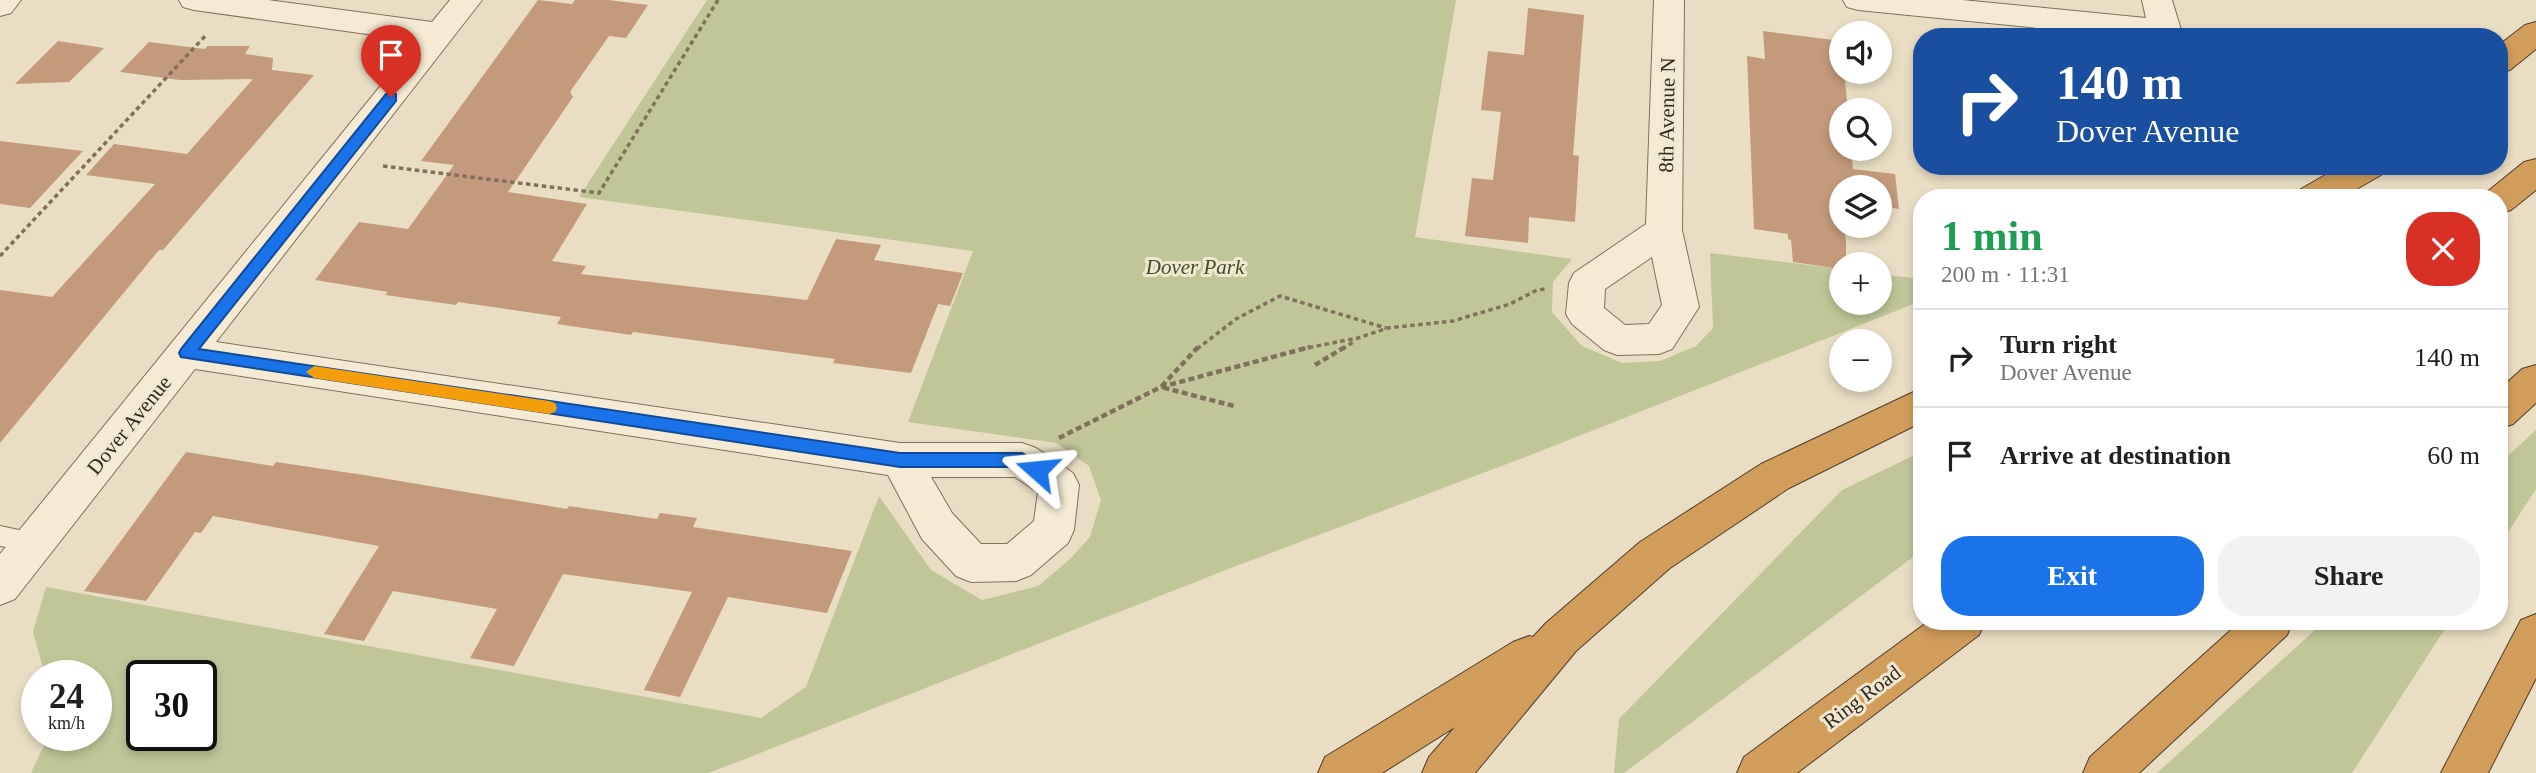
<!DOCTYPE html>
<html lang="en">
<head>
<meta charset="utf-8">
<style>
  :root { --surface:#fff; --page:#f2f2f2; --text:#202124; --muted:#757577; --line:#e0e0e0; --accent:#1a73e8 }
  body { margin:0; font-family:"Times New Roman",serif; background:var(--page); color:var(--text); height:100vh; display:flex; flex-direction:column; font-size:26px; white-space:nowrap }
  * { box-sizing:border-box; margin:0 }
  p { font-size:23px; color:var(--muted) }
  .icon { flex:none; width:38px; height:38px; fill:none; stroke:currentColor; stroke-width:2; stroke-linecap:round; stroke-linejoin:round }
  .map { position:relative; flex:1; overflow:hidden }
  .side { position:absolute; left:1913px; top:189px; width:595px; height:441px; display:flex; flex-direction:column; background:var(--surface); border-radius:28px; box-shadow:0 4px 10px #0003 }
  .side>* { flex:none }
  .banner { position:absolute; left:1913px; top:28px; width:595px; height:147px; border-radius:28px; box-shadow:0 4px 10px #0003; background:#1a4fa0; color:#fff; overflow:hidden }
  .tools { position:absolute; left:1829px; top:21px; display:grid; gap:14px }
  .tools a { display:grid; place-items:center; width:63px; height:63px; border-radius:50%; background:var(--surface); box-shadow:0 4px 10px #0003; font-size:35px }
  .speed { position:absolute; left:21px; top:660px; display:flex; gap:14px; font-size:35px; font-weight:700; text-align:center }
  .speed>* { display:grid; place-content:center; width:91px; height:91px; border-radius:50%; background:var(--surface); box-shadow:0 4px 10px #0003; line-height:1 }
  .speed small { font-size:18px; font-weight:400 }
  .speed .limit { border:4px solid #111; border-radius:10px; background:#fff; color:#111 }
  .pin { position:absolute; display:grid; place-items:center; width:60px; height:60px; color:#fff; margin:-72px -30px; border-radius:50% 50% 50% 0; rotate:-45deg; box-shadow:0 0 7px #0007 }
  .pin .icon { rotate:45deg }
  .me { position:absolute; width:77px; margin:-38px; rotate:288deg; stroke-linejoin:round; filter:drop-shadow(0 0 5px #0008) }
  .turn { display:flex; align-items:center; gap:24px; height:147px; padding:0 28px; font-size:32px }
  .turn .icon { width:91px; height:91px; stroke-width:2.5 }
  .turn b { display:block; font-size:49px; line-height:60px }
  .round { display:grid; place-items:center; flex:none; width:74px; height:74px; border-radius:28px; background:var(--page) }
  .headline { display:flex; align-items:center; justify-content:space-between; height:119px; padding:0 28px }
  h1 { font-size:42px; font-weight:700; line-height:52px; color:#1e9e55 }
  .primary-button { display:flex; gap:14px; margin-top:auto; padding:14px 28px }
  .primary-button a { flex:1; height:80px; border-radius:28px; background:var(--accent); color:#fff; font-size:28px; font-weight:700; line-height:80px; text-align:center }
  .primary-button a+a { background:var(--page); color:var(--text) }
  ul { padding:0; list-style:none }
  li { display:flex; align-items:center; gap:21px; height:98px; padding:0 28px; border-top:2px solid var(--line) }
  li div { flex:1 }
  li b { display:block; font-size:26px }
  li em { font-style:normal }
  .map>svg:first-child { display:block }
  .green { fill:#c0c698; fill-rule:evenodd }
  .building { fill:#c49a7c }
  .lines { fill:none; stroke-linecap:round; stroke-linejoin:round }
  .service-casing { stroke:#81705c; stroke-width:2 }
  .minor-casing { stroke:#81705c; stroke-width:2 }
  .motorway-casing { stroke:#4f3e2f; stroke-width:2 }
  .path-far1 { stroke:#81705c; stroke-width:3.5; stroke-dasharray:4.5 3.5; stroke-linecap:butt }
  .path { stroke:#81705c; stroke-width:4.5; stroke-dasharray:6 3.5; stroke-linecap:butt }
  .service { fill:#f5ebd5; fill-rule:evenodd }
  .minor { fill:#f5ebd5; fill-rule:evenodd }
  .motorway { fill:#d19d5b; fill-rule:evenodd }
  .route { fill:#1a73e8; stroke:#114b97; stroke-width:2 }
  .slow { fill:#f59e0b }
  .labels { text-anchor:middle; stroke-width:6; stroke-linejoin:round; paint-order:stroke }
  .street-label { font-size:21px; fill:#33281e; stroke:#f1e8d2 }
  .park-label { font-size:21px; font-style:italic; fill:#434d27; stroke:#f1e8d2 }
</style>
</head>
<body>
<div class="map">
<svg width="2536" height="773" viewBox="0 0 2536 773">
  <rect width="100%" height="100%" fill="#e9dec3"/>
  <!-- green -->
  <path class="green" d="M 707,0 L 1456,0 L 1415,237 L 1572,259 L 1553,282 L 1552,312 L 1582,346 L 1622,363 L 1660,361 L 1696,346 L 1713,328 L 1710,253 L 1841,269 L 1841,303 L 1880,303 L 1880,274 L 1921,279 L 1921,301 L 1528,456 L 1231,568 L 709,773 L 31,773 L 49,735 L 96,735 L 96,676 L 45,675 L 33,632 L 46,587 L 761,718 L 806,687 L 879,496 L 931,570 L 982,600 L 1038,586 L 1070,559 L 1090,537 L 1101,500 L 1089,466 L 1056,443 L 908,422 L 973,251 L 579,197 ZM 142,676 L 201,676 L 201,735 L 142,735 Z
    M 2536,430 L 2536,489 L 2499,546 L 2499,464 Z
    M 1921,452 L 1921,551 L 1624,773 L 1614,773 L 1619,719 L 1842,490 Z
    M 2325,621 L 2450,621 L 2352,773 L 2157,773 Z"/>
  <!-- building -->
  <path class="building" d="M 538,0 L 572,4 L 575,0 L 608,0 L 648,5 L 626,38 L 609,36 L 570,92 L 573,97 L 508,192 L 587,204 L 552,261 L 586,266 L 581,274 L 807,300 L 836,239 L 881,245 L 874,260 L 963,273 L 950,306 L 938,304 L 911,373 L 833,363 L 835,359 L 633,332 L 631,335 L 557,324 L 561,317 L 458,302 L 456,305 L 385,295 L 388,292 L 315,280 L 359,222 L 408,229 L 454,165 L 421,161 Z
    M 1528,8 L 1584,15 L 1573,155 L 1579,156 L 1575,222 L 1529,217 L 1528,243 L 1465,236 L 1472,178 L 1493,180 L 1501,112 L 1481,110 L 1488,51 L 1524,55 Z
    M 1763,31 L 1841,41 L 1841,72 L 1844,72 L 1848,110 L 1841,110 L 1841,149 L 1851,149 L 1853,169 L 1895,174 L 1899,209 L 1880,206 L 1880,187 L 1841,187 L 1841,226 L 1844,226 L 1846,242 L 1846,264 L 1841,264 L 1841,269 L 1793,262 L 1791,240 L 1788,239 L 1788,234 L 1754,229 L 1747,56 L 1765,59 Z
    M 58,41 L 104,48 L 69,82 L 15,84 Z
    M 149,42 L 205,49 L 207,46 L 250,46 L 245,54 L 273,58 L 272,70 L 314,75 L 163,250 L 159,250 L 0,443 L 0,290 L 52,297 L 155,184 L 86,175 L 114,144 L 187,154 L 253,79 L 180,80 L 120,72 Z
    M 0,141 L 83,151 L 30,208 L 0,204 Z
    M 186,452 L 273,466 L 276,462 L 364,475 L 567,509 L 569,506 L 657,519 L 660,513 L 697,518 L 693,527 L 852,551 L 827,613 L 728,597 L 680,697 L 644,690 L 692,592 L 563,574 L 514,666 L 470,658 L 497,609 L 393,591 L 364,641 L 324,634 L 379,546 L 213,516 L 201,533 L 195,532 L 146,601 L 84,591 Z"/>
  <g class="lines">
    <!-- service casing -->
    <g class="service-casing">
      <path id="service" d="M 0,526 L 43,535 L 46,542 L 43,549 L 35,552 L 0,546 Z"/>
    </g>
    <!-- minor casing -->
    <g class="minor-casing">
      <path id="minor" d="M 0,0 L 21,0 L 11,13 L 0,16 Z
        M 179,0 L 268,0 L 432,22 L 450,0 L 482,0 L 216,342 L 900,443 L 1022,443 L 1036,448 L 1073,473 L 1079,485 L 1074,530 L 1068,543 L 1031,575 L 1016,581 L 971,582 L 956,576 L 922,539 L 888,475 L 195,369 L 15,599 L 0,605 L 0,554 L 417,41 L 194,10 L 183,7 ZM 931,477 L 1015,477 L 1038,492 L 1034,521 L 1007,544 L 981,544 L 952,513 Z
        M 1654,0 L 1684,0 L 1682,230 L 1699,307 L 1672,349 L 1659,354 L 1617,355 L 1604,350 L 1572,324 L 1566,314 L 1569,283 L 1574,273 L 1646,224 ZM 1652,257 L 1662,305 L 1649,324 L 1625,325 L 1604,308 L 1605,289 Z
        M 1843,0 L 1962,0 L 2146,18 L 2142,0 L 2172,0 L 2181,30 L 2176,37 L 2128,37 L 1858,10 L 1847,7 Z"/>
    </g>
    <!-- motorway casing -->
    <g class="motorway-casing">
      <path id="motorway" d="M 2536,22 L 2536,49 L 2510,70 L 2499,73 L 2499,45 L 2525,25 Z
        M 2536,159 L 2536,190 L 2511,210 L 2499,214 L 2499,198 L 2483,198 L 2487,192 L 2524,162 Z
        M 2341,166 L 2386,166 L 2381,175 L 2341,198 L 2296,198 L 2301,189 Z
        M 2536,365 L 2536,403 L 2513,424 L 2499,429 L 2499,390 L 2522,369 Z
        M 1922,388 L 1922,422 L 1789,488 L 1670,568 L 1576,651 L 1475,773 L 1422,773 L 1429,757 L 1455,727 L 1382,773 L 1318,773 L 1325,757 L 1513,642 L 1529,636 L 1533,637 L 1546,623 L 1640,542 L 1761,464 Z
        M 2536,614 L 2536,678 L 2488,773 L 2441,773 L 2521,620 Z
        M 1929,621 L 1985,621 L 1979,635 L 1797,773 L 1737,773 L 1744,757 Z
        M 2241,621 L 2293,621 L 2287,635 L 2139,773 L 2083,773 L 2090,757 Z"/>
    </g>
    <!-- path-far1 -->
    <path class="path-far1" d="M 383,166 L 599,193 L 718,0
      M 0,256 L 207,34
      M 1197,349 L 1236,319 L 1280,296 L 1386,328
      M 1301,349 L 1358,338 L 1388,328 L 1453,321 L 1510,304 L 1537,290 L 1545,289
      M 1342,349 L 1355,341"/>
    <!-- path -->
    <path class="path" d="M 1198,347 L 1161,387 L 1234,406
      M 1315,365 L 1345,347
      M 1059,438 L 1161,387 L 1310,347"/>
    <!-- service -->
    <use href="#service" class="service"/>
    <!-- minor -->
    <use href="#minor" class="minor"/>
    <!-- motorway -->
    <use href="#motorway" class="motorway"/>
  </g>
  <!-- route -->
  <path class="route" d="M 391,93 L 396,94 L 396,101 L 199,349 L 900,453 L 1022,453 L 1043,465 L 1046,470 L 1043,475 L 1037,477 L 1019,467 L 900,467 L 181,357 L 179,353 L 181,349 L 386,94 Z"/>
  <!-- slow -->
  <path class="slow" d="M 314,366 L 549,401 L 555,403 L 557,408 L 555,412 L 549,414 L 314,378 L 306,372 Z"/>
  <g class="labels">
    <!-- street labels -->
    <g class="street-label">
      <text transform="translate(1667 115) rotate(-89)" y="7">8th Avenue N</text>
      <text transform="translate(129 425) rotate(-51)" y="7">Dover Avenue</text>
      <text transform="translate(1862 697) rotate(-37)" y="7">Ring Road</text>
    </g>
    <!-- park labels -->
    <g class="park-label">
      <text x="1195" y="274">Dover Park</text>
    </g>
  </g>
</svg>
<div class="tools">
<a><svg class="icon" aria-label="sound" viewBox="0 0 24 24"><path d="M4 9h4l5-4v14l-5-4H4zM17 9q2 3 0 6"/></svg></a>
<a><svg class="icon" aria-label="search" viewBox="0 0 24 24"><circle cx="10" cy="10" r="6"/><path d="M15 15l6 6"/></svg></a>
<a><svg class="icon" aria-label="layers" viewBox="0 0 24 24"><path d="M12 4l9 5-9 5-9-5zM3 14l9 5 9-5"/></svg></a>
<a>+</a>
<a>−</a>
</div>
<div class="speed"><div>24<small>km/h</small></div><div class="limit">30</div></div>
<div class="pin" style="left:391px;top:97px;background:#d93025"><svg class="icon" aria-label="arrive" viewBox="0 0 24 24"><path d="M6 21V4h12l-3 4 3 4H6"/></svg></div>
<svg class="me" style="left:1037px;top:470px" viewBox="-20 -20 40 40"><path d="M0-17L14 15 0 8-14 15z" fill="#1a73e8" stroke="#fff" stroke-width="4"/></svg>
<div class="banner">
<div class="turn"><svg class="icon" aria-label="right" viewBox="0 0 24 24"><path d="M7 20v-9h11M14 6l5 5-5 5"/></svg><div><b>140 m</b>Dover Avenue</div></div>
</div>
<section class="side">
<div class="headline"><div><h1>1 min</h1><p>200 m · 11:31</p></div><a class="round" style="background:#d93025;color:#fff"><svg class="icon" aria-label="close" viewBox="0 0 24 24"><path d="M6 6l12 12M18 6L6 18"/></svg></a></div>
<ul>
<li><svg class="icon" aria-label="right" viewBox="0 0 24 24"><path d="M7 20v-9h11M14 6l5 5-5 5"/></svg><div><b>Turn right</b><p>Dover Avenue</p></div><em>140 m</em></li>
<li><svg class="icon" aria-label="arrive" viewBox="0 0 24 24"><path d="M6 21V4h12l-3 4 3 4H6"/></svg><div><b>Arrive at destination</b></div><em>60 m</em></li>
</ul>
<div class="primary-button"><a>Exit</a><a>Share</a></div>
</section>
</div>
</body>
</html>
